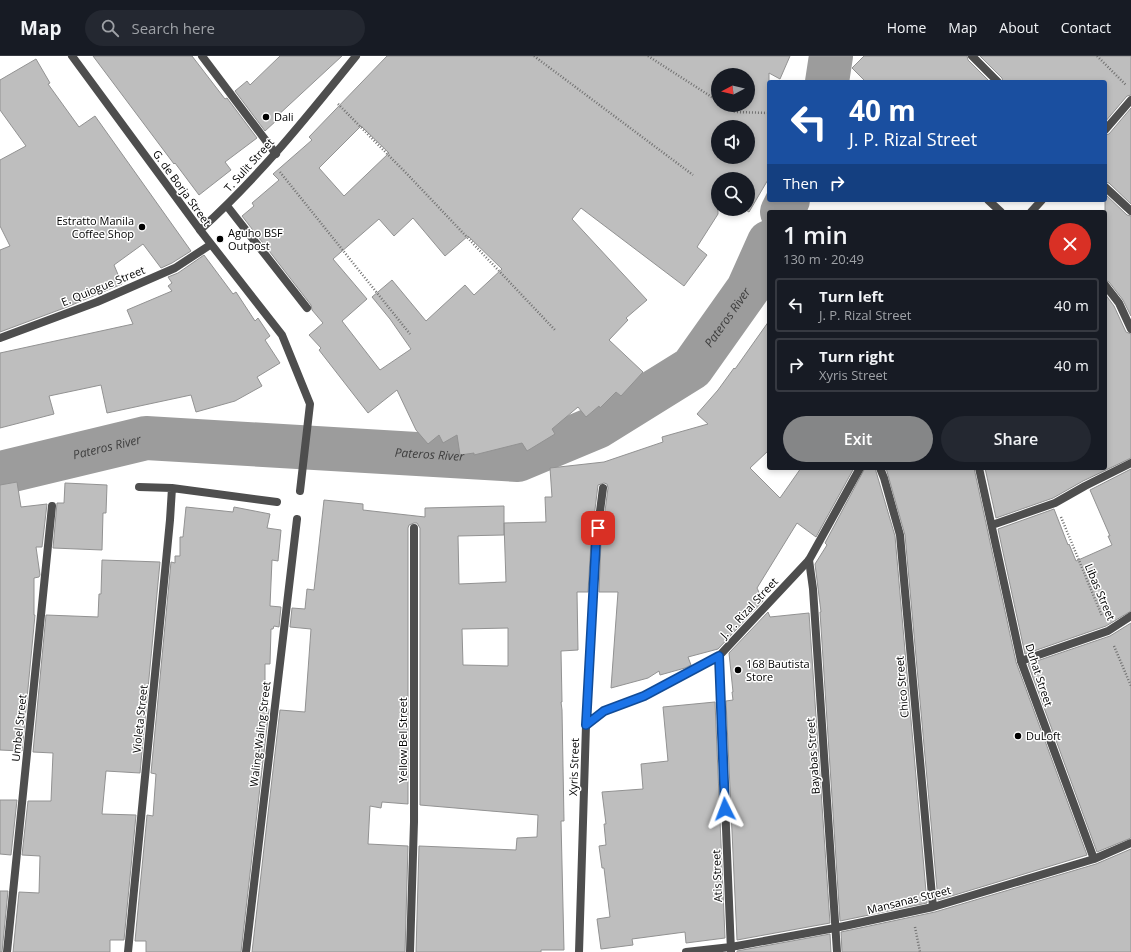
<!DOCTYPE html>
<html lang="en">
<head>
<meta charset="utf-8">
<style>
  :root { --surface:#171b24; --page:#242831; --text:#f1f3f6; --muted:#9ea1a6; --line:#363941; --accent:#858687 }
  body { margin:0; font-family:"Open Sans",sans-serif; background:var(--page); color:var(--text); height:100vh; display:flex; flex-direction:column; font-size:15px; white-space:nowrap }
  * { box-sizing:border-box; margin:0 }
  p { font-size:13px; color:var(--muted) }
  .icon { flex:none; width:22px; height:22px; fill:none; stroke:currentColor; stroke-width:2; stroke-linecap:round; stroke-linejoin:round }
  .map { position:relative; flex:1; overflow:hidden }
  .details { position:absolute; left:767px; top:154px; width:340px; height:260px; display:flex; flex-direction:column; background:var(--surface); border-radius:4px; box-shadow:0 2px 6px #0003 }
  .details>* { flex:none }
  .guide { position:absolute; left:767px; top:24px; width:340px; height:122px; border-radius:4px; box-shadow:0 2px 6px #0003; background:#1a4fa0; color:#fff; overflow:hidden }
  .needle { width:26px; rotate:263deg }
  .tools { position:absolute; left:711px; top:12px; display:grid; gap:8px }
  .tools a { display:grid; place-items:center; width:44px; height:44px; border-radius:50%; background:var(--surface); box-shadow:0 2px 6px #0003; font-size:20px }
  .pin { position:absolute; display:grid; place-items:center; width:34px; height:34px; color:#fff; margin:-17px; border-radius:8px; box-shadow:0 2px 6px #0006 }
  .me { position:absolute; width:44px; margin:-22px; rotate:357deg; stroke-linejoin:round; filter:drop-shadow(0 0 3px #0008) }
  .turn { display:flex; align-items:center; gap:14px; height:84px; padding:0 16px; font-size:18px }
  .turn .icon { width:52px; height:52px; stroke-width:2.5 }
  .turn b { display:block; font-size:28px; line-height:34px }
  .then { display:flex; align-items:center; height:38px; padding:0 16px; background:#0003; gap:8px; font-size:15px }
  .round { display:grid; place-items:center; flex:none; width:42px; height:42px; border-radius:21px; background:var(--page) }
  .overview { display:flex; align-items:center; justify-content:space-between; height:68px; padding:0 16px }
  h1 { font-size:24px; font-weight:600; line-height:30px }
  .action { display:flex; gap:8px; margin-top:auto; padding:8px 16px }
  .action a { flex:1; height:46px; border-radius:24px; background:var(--accent); color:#fff; font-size:16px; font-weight:600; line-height:46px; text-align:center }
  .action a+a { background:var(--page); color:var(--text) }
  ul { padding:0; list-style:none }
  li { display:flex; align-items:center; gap:12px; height:54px; margin:0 8px 6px; padding:0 8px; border:2px solid var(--line); border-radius:4px }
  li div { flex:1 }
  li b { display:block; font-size:15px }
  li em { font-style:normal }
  header { display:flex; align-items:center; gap:24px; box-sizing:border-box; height:56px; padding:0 20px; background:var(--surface); border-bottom:1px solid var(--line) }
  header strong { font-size:19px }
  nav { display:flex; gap:22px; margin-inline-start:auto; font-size:14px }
  .search { width:280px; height:36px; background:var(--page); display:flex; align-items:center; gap:10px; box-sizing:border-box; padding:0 14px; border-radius:22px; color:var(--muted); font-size:15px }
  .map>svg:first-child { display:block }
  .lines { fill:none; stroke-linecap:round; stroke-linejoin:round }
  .river { stroke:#9c9c9c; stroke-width:44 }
  .building { fill:#bebebe; stroke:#929292; fill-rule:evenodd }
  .path { stroke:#707070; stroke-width:2.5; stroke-dasharray:1 2; stroke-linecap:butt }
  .service { stroke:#4e4e4e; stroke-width:8 }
  .minor { stroke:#4e4e4e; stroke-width:8 }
  .tertiary { stroke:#4e4e4e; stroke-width:8 }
  .route-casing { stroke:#114b97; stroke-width:10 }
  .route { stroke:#1a73e8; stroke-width:7 }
  .poi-dot { fill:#000; stroke:#fff; stroke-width:1.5 }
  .labels { text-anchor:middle; stroke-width:3; stroke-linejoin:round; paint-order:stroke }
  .poi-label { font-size:11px; fill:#000; stroke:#fff; text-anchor:start }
  .street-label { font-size:11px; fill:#000; stroke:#fff }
  .water-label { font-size:12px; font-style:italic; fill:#3d3d3d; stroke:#fff }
</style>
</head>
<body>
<header>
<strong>Map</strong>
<div class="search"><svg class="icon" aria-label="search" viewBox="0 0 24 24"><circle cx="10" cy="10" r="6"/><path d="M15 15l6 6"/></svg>Search here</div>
<nav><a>Home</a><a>Map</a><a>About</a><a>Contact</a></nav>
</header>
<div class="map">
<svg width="1131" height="896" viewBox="0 0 1131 896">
  <rect width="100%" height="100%" fill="#fff"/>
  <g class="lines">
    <!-- river -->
    <g class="river">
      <path d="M 827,26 L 831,0"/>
      <path d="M 782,156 L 788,144"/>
      <path id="s1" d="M 0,417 L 146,382 L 518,404 L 597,371 L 692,312 L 748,233 L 769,186"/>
    </g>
  </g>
  <!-- building -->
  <path class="building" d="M 93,0 L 192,0 L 225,43 L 227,42 L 257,82 L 225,106 L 231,114 L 199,139 L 175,107 L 174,108 Z
    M 280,0 L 342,0 L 275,62 L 277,64 L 265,75 L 235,35 L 247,25 L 250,29 Z
    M 387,0 L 790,0 L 780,23 L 769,17 L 769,122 L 749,156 L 744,153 L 748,153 L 748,123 L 718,123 L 718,158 L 697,191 L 707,199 L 684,230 L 581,152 L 572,163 L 647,244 L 626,262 L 628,264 L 609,284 L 643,316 L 621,340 L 616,336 L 600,352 L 599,350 L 586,361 L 578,351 L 552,373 L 555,378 L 527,395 L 522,387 L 474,399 L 474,397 L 460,399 L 457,379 L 443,387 L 439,379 L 428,388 L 416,374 L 397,334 L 368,357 L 319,294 L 321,292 L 309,279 L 323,267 L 312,254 L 311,249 L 242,160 L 254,150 L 252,147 L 279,124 L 273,118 L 312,84 L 309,81 ZM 718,19 L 748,19 L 748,49 L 718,49 ZM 361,70 L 389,97 L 344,140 L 319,112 ZM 718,71 L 748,71 L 748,101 L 718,101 ZM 413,162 L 445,200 L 468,180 L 502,213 L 474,239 L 465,229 L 426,265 L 392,224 L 372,241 L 390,263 L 411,293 L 380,314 L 342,265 L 367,243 L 333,203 L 379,163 L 394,180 Z
    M 864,0 L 967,0 L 968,4 L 990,26 L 866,26 L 852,12 Z
    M 980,0 L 1131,0 L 1131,39 L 1127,40 L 1105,66 L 1105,26 L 1003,26 L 1002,22 Z
    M 36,3 L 50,27 L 48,28 L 79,71 L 95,60 L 191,195 L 172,207 L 161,212 L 143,188 L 114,209 L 122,228 L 67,251 L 0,276 L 0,194 L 10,190 L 0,170 L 0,104 L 26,90 L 0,54 L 0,24 Z
    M 1131,52 L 1131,148 L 1109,127 L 1105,126 L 1105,79 L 1109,78 Z
    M 1105,138 L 1127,159 L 1131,160 L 1131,260 L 1123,244 L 1109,226 L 1105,224 Z
    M 204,199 L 233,238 L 236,236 L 255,265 L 258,262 L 270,280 L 265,284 L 280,307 L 257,321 L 262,330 L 235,345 L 196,356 L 191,339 L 107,357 L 101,329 L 49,340 L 54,358 L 0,372 L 0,297 L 133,268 L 127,254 L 172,235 L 168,230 L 172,227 L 168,221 L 178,217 Z
    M 1105,238 L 1114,250 L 1126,276 L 1131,278 L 1131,402 L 1083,425 L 1053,442 L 996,462 L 985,412 L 1105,412 Z
    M 769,265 L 769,394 L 750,412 L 780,442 L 801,412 L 854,412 L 816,481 L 797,467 L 757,532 L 763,545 L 718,593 L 688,601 L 691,609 L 685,612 L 660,619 L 659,615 L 648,622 L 611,632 L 618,536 L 599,536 L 601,486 L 608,432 L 607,428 L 604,427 L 598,429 L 591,486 L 588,536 L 577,536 L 578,594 L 561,595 L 562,646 L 561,646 L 562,654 L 564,765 L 561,765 L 564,894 L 541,894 L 541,896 L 416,896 L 419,790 L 516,794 L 517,782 L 537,781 L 538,759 L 420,749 L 420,472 L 417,467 L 414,467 L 409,469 L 408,472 L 408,748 L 382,746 L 381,752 L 370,750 L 368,788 L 408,790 L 405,896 L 252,896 L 280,654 L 305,656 L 311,573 L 290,571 L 292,552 L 305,553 L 307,533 L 314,534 L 324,444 L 363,448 L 363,454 L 425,461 L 425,452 L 504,450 L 504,479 L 458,480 L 459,528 L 506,526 L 504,467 L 546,466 L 545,441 L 552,441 L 550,412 L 604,406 L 663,386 L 662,381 L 708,368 L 697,358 L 718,334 L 734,312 L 735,313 ZM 508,572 L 508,610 L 463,609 L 462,573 Z
    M 865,412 L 875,412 L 895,480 L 927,847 L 840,865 L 820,556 L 821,556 L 815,508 L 827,489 L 825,487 Z
    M 886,412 L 974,412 L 1016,606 L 1087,799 L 938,844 L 905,479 Z
    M 1131,413 L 1131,555 L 1106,570 L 1025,598 L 998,473 L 1054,453 L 1068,489 L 1069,488 L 1076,505 L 1112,489 L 1108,480 L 1110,480 L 1090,434 Z
    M 17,426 L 21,451 L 47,448 L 42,491 L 36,491 L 40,519 L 39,521 L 34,522 L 34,559 L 35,559 L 22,695 L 0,694 L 0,429 Z
    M 65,427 L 107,429 L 106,457 L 103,457 L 102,494 L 53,492 L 57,447 L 64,447 Z
    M 186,451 L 233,456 L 234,451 L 270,458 L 267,472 L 281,474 L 278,505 L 272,504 L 270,550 L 281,551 L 279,571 L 274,570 L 273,573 L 271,573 L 270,608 L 265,608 L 265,653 L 269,653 L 241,896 L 146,896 L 146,885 L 135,885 L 147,759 L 153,760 L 156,718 L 151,717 L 171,506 L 175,507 L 175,500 L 180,500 L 180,481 L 183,481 Z
    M 102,504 L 160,506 L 140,717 L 106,715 L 102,758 L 136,759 L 124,884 L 110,884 L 110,896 L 13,896 L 19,836 L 39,837 L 40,800 L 22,799 L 28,745 L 51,745 L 53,697 L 33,696 L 46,559 L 98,561 L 99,538 L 101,538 Z
    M 768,556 L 770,561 L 809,557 L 830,867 L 737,884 L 726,645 L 733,644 L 732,636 L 733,636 L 729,597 Z
    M 1131,567 L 1131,782 L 1097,796 L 1028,608 L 1110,580 Z
    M 715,646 L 725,882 L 686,887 L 685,876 L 632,883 L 633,889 L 601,893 L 597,863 L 610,861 L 604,812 L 602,812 L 599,790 L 606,789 L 604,768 L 606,768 L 602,736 L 643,733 L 641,708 L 668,705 L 663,651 Z
    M 0,744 L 17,744 L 11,799 L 0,798 Z
    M 1131,793 L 1131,896 L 842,896 L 841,876 L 935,856 L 1096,808 Z
    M 0,835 L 8,835 L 2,896 L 0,896 Z
    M 830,878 L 831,896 L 737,896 L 737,895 Z"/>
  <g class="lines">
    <!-- path -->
    <path class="path" d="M 534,0 L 693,119
      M 648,0 L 718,45
      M 1097,0 L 1126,29
      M 338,48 L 409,120 L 555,274
      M 724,49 L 735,56 L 769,57
      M 280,116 L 410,278
      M 1061,461 L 1102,560
      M 1114,590 L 1131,630
      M 915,871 L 920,896"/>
    <!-- service -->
    <path class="service" d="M 202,0 L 276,98
      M 227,150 L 307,252
      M 1105,229 L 1119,247 L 1131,273
      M 1021,605 L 1108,575 L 1131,560"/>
    <!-- minor -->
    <path class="minor" d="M 972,0 L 998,26
      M 1105,131 L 1131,155
      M 988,144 L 1001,156
      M 200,174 L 282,279 L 310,348 L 300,435
      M 0,282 L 97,246 L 175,212 L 210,189
      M 880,412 L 884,422 L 900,479 L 933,851
      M 979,412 L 1021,605 L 1094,803
      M 139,431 L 172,432 L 277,446
      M 992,469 L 1055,447 L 1085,430 L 1131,407
      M 809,504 L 813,533 L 837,896
      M 719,600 L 731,895
      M 586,669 L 596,486 L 603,432
      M 7,896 L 52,450
      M 128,896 L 170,464 L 172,432
      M 246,896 L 297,463
      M 410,896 L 414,766 L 414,472
      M 686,896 L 731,891 L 835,872 L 933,851 L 1094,803 L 1131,787"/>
    <!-- tertiary -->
    <path class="tertiary" d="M 72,0 L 200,174 C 258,122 307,61 356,0
      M 1105,74 L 1131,44
      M 1031,156 L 1042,144
      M 579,896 L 586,669 L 604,655 L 644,640 L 719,600 L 809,504 L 860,412"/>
  </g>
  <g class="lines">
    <!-- route casing -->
    <g class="route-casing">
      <path id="route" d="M 598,472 L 596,486 L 586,669 L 604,655 L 644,640 L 719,600 L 725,753"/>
    </g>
    <!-- route -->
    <use href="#route" class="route"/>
  </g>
  <!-- markers -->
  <g class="poi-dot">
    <circle cx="266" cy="61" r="4"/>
    <circle cx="142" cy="171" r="4"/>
    <circle cx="220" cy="183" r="4"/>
    <circle cx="738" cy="614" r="4"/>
    <circle cx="1018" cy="680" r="4"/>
  </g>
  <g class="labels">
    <!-- poi labels -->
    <g class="poi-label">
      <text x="274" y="65">Dali</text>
      <text x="134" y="169" text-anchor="end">Estratto Manila<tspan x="134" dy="13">Coffee Shop</tspan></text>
      <text x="228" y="181">Aguho BSF<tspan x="228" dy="13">Outpost</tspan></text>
      <text x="746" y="612">168 Bautista<tspan x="746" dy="13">Store</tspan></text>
      <text x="1026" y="684">DuLoft</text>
    </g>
    <!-- street labels -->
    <g class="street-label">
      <text transform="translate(249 109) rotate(-48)" y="4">T. Sulit Street</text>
      <text transform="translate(182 132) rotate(54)" y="4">G. de Borja Street</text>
      <text transform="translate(103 230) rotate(-22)" y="4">E. Quiogue Street</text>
      <text transform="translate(1100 536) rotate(67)" y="4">Libas Street</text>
      <text transform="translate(749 552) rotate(-47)" y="4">J. P. Rizal Street</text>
      <text transform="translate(1039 619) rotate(72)" y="4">Duhat Street</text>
      <text transform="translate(902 631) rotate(-95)" y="4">Chico Street</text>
      <text transform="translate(140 663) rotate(-84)" y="4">Violeta Street</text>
      <text transform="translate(19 672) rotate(-84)" y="4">Umbel Street</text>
      <text transform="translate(260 678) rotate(-83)" y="4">Waling-Waling Street</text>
      <text transform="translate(403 684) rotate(-90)" y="4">Yellow Bel Street</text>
      <text transform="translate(813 700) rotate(-94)" y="4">Bayabas Street</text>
      <text transform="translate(574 711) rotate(-88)" y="4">Xyris Street</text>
      <text transform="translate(717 820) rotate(-92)" y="4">Atis Street</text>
      <text transform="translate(909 844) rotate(-14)" y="4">Mansanas Street</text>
    </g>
    <!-- water labels -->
    <g class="water-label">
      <text dy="4" stroke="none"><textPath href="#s1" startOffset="782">Pateros River</textPath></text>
      <text dy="4" stroke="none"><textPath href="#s1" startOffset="110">Pateros River</textPath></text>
      <text dy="4" stroke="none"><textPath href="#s1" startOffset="434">Pateros River</textPath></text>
    </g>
  </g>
</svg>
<div class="tools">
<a><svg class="needle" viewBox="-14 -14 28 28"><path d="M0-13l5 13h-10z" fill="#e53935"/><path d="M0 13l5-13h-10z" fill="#9ea1a6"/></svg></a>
<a><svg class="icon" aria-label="sound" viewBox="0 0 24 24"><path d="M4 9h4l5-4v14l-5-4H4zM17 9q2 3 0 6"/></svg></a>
<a><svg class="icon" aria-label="search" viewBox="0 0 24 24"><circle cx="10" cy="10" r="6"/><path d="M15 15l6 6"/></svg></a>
</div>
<div class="pin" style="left:598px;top:472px;background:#d93025"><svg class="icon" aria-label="arrive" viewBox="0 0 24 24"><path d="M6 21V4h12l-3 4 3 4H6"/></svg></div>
<svg class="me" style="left:725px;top:753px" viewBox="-20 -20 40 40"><path d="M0-17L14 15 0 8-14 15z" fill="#1a73e8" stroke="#fff" stroke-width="4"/></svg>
<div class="guide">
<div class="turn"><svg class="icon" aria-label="left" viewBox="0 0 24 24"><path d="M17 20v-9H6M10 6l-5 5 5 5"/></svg><div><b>40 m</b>J. P. Rizal Street</div></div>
<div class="then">Then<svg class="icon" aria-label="right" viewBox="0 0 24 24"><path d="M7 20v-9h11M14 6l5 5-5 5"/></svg></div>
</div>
<section class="details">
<div class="overview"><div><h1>1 min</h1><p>130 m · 20:49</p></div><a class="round" style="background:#d93025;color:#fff"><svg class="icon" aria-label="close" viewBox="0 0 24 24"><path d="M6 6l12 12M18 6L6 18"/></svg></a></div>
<ul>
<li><svg class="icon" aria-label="left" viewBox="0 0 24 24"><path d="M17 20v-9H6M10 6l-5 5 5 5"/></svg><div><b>Turn left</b><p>J. P. Rizal Street</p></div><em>40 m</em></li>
<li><svg class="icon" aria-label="right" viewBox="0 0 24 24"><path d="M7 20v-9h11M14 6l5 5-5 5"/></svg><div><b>Turn right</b><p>Xyris Street</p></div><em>40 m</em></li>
</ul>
<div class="action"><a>Exit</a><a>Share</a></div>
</section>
</div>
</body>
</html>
